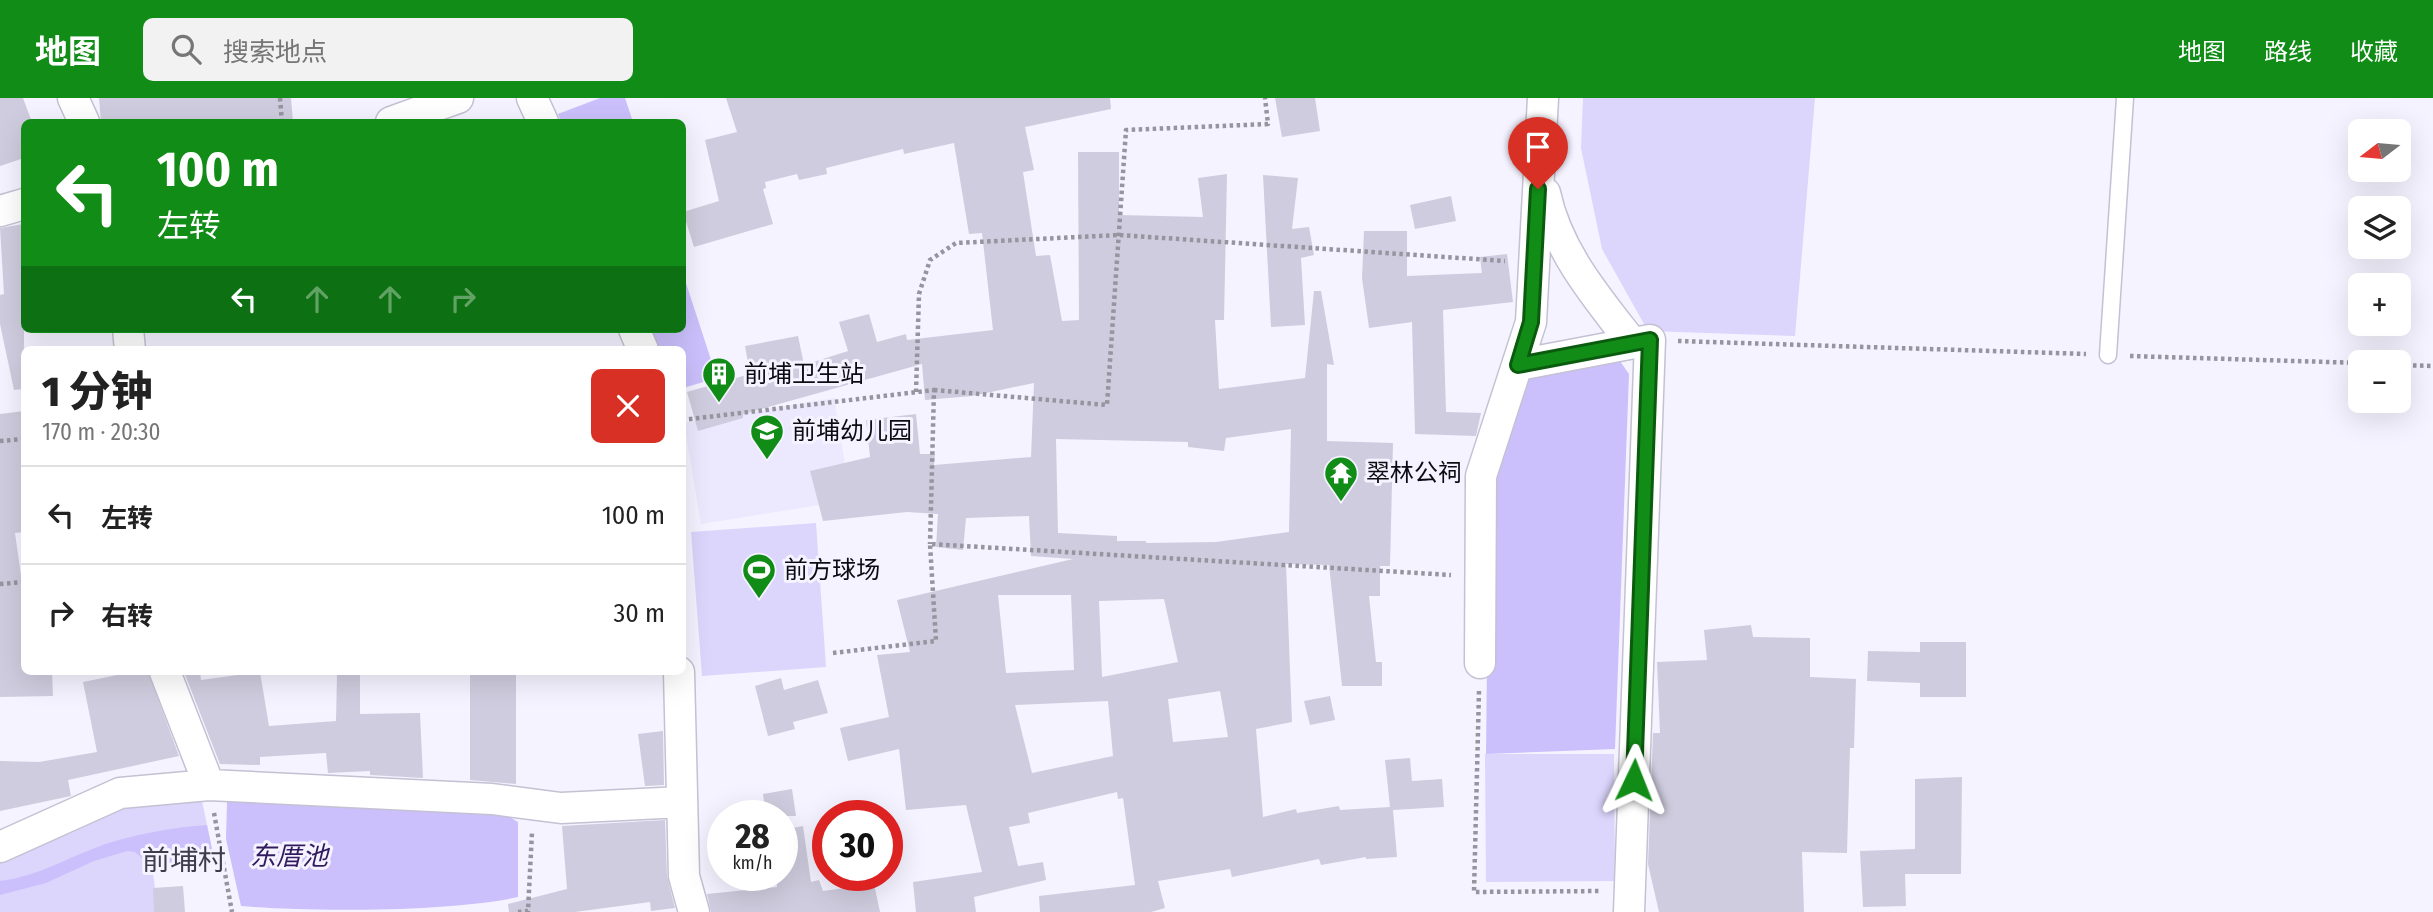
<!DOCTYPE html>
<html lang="zh">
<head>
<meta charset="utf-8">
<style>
  :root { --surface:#fff; --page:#f2f2f2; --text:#222; --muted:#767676; --line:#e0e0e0; --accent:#118c17 }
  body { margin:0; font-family:"Fira Sans Condensed","Noto Sans SC",sans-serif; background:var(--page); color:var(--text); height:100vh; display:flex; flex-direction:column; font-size:26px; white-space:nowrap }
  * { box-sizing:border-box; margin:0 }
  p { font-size:23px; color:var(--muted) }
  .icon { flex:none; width:38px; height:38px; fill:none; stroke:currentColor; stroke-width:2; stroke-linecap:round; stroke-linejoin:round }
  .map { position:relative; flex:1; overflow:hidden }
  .details { position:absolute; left:21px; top:248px; width:665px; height:329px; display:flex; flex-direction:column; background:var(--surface); border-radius:10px; box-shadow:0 7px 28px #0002 }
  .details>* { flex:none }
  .guide { position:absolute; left:21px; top:21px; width:665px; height:214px; border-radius:10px; box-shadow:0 7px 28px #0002; background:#118c17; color:#fff; overflow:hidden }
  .needle { width:46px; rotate:254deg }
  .controls { position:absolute; left:2348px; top:21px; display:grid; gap:14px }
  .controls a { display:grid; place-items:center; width:63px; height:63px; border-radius:10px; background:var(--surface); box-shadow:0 7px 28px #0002; font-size:35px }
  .speed { position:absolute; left:707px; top:702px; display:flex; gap:14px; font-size:35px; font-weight:700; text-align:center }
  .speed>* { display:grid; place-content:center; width:91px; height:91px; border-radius:50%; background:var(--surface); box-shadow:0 7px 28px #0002; line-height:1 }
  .speed small { font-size:18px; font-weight:400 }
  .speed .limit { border:10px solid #d22; background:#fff; color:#111 }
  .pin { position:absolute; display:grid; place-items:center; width:60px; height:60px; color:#fff; margin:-72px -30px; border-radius:50% 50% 50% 0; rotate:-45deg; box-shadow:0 0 7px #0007 }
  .pin .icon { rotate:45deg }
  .me { position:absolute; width:77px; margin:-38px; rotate:2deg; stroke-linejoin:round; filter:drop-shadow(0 0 5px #0008) }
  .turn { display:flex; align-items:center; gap:24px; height:147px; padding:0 21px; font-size:32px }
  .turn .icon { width:91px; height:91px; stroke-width:2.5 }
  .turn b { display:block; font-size:49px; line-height:60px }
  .lanes { display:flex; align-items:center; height:66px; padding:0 21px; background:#0003; justify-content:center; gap:35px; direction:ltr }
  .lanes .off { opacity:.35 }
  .round { display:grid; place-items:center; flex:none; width:74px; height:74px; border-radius:10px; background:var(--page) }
  .head { display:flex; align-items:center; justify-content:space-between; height:119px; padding:0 21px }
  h1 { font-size:42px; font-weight:800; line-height:52px }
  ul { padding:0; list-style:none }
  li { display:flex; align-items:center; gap:21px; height:98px; padding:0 21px; border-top:2px solid var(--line) }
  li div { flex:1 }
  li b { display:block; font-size:26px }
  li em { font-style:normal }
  header { display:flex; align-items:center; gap:42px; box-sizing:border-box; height:98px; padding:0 35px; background:var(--accent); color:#fff }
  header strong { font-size:33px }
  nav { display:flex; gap:38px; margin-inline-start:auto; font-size:24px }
  .search { width:490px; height:63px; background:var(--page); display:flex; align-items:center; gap:18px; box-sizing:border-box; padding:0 24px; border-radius:10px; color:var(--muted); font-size:26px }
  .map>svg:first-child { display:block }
  .built { fill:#ece9fe }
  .green { fill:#dcd5fc }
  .water { fill:#cbc0fc }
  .building { fill:#cfccdf; fill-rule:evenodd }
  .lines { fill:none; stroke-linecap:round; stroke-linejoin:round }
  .lane-casing { stroke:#c4c1d3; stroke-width:19 }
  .street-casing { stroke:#c4c1d3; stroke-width:33 }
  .path { stroke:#96949e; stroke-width:4.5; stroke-dasharray:3.5 3.5; stroke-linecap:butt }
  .lane { stroke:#fff; stroke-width:16 }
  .street { stroke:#fff; stroke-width:30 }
  .route-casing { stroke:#0b5b0f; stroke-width:18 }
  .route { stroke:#118c17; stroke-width:12 }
  .labels { text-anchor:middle; stroke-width:6; stroke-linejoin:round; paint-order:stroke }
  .poi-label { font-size:24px; fill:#0c0b11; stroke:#f5f3ff; text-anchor:start }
  .water-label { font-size:26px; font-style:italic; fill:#311b5e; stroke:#f5f3ff }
  .quarter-label { font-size:28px; fill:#3f3d4c; stroke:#f5f3ff }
</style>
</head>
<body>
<header>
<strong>地图</strong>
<div class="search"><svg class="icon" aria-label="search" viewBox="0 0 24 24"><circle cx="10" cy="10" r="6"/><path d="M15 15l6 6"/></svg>搜索地点</div>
<nav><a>地图</a><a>路线</a><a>收藏</a></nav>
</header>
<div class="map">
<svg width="2433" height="814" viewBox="0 0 2433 814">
  <rect width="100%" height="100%" fill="#f5f3ff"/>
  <!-- built -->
  <path class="built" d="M 834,300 L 851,402 L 701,426 L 684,325 Z"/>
  <!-- green -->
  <path class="green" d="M 1583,0 L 1815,0 L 1795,238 L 1648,233 L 1602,151 L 1581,50 Z
    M 816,425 L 826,569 L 702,578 L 691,434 Z
    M 1485,656 L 1614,656 L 1615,783 L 1486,784 Z
    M 200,693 L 214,761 L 152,767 L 158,814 L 0,814 L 0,759 L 71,735 L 130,708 Z"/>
  <!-- water -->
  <path class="water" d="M 600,0 L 625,0 L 633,24 L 561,24 L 558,16 Z
    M 683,176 L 717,280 L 683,290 L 682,252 L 654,252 L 646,231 L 682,231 Z
    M 1615,256 L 1629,276 L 1615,651 L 1486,656 L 1489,378 L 1524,277 Z
    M 249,699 L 500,713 L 518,724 L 518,799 C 450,814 308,814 241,808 L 226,741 L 227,704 Z
    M 207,727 L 214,761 L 151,767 L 135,754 L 127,753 L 94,763 L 46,785 L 0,797 L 0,783 C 41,778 73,756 112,744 C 143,735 175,729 207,727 Z"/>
  <!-- building -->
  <path class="building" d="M 0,0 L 23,0 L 32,24 L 24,24 L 24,60 L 0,68 Z
    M 99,0 L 291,0 L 293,24 L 101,24 Z
    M 726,0 L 1110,0 L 1111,11 L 1025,29 L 1034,72 L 1023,74 L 1036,158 L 1050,157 L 1062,223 L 1079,222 L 1078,54 L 1119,54 L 1119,117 L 1203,119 L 1198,80 L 1227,76 L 1224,222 L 1215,222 L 1219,291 L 1305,280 L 1314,193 L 1321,193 L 1334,267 L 1327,266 L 1327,343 L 1393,345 L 1390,468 L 1380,468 L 1380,498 L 1369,498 L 1376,564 L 1382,564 L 1382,588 L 1342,588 L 1329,467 L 1286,466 L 1292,624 L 1256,631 L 1263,719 L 1296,711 L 1297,715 L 1339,708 L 1340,712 L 1390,709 L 1385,662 L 1410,660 L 1412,683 L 1442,681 L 1444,709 L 1393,712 L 1397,759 L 1366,761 L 1366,759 L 1321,767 L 1319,761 L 1232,779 L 1230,771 L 1158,783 L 1165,810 L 1151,814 L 1040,814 L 1039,798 L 1135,787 L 1123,700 L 1118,701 L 1117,694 L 1028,715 L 1030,725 L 1009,729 L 1018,768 L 1043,764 L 1046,782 L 974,799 L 976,814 L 916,814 L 913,784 L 982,774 L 966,707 L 906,712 L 899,651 L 848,663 L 840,630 L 889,619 L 877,557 L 910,554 L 897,502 L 1073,461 L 1031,458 L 1029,418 L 966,420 L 963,452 L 936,449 L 938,416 L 907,414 L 823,423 L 810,373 L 870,359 L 866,322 L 916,316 L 920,356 L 935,356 L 934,367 L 1031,359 L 1034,285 L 972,298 L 925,302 L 922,266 L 743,316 L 743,320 L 698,333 L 687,294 L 750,276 L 745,248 L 798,238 L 804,267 L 848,253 L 839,224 L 869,216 L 877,244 L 906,236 L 907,242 L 993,232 L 982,135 L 969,136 L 954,45 L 904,56 L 903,51 L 826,70 L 827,76 L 799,82 L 797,76 L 765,84 L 766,90 L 763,91 L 773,126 L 694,149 L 683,114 L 719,103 L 705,42 L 737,34 ZM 1291,331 L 1289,434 L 1216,444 L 1146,445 L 1146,443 L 1117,443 L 1117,438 L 1058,435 L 1056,341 L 1188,344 L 1188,349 L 1224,353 L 1226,340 ZM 998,497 L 1071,497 L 1074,572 L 1006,575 ZM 1164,501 L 1178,564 L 1102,579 L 1099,503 ZM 1220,593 L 1228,639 L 1173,644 L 1168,601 ZM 1108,603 L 1113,658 L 1032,675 L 1015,607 Z
    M 1275,0 L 1315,0 L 1320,33 L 1282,39 Z
    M 1263,77 L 1298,80 L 1292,131 L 1309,129 L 1314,157 L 1301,160 L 1305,227 L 1271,229 Z
    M 1451,98 L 1456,123 L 1415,131 L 1410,107 Z
    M 24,126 L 24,291 L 14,292 L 0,226 L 0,197 L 4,196 L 0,130 Z
    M 1364,133 L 1407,133 L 1407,178 L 1482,175 L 1480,159 L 1507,156 L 1513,204 L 1443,212 L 1446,314 L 1481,315 L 1476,338 L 1415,336 L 1412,224 L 1369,230 L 1362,180 Z
    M 24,313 L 24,434 L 15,435 L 24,499 L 24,574 L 52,574 L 53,598 L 0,599 L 0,316 Z
    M 1751,527 L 1753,539 L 1810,540 L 1810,579 L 1856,581 L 1854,650 L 1850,650 L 1847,755 L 1802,754 L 1804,814 L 1659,814 L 1648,766 L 1653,635 L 1660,635 L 1657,564 L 1707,562 L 1704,532 Z
    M 1920,544 L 1966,544 L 1966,599 L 1920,599 L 1920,585 L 1867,583 L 1868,553 L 1920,554 Z
    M 132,574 L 148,574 L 179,658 L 68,682 L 71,698 L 0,713 L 0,663 L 39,664 L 97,654 L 83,584 Z
    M 184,574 L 200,574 L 201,582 L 260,574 L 269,628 L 336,623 L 337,577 L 360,577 L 360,616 L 420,615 L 423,680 L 370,677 L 370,673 L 328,675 L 326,655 L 260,659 L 260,667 L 220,666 Z
    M 470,574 L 516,574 L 516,686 L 470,682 Z
    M 781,580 L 784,592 L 818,582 L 828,615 L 793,624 L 795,631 L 768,638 L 755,588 Z
    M 1330,598 L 1335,622 L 1310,627 L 1304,603 Z
    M 663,633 L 664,687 L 645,688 L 638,636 Z
    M 1962,679 L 1961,776 L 1905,776 L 1906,808 L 1863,809 L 1860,753 L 1915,751 L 1915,681 Z
    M 792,691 L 796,718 L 766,718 L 763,696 Z
    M 665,722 L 667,778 L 675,810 L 651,813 L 650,804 L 575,814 L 509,814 L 508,806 L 567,791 L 562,728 Z
    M 803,728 L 811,784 L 819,782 L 823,793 L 874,786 L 880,814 L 711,814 L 707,796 L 777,789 L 776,777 L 782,777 L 782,732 Z
    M 183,788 L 185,814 L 154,814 L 153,790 Z"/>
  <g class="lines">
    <!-- lane casing -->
    <g class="lane-casing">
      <path id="lane" d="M 2108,257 L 2125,0"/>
    </g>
    <!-- street casing -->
    <g class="street-casing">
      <path id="street" d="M 73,0 L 84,24
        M 532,0 L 543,24
        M 391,24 L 458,0
        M 1545,95 C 1557,152 1594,196 1629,241
        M 0,113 L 24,106
        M 128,231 L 130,252
        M 634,231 L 643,252
        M 1518,267 L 1650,242 L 1629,814
        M 1480,565 L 1481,378 L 1531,224 L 1543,0
        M 165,574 L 209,687
        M 679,574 L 684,778 L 694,814
        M 0,749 L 120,695 L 209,687 L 492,701 L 561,710 L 682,704"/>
    </g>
    <!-- path -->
    <path class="path" d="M 280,0 L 282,24
      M 1678,243 L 2086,256
      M 2130,258 L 2361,265
      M 2399,267 L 2433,268
      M 934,292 L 1107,307 L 1126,32 L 1268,26 L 1265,0
      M 916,294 L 919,196 L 930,162 L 956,145 L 1119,137 L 1505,163
      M 682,322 L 934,292 L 930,446
      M 0,343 L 24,341
      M 0,486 L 24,484
      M 833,555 L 936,543 L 930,446 L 1451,477
      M 1479,593 L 1474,794 L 1601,793
      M 214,715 L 232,814
      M 518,814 L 528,813 L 532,734"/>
    <!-- lane -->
    <use href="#lane" class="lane"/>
    <!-- street -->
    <use href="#street" class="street"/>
  </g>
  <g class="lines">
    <!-- route casing -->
    <g class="route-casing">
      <path id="route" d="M 1538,91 L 1531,224 L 1518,267 L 1650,242 L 1634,682"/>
    </g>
    <!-- route -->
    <use href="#route" class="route"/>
  </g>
  <!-- icons -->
  <defs>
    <g id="building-pin" transform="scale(1.75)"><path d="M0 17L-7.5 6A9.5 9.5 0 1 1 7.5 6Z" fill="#118c17" stroke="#f5f3ff"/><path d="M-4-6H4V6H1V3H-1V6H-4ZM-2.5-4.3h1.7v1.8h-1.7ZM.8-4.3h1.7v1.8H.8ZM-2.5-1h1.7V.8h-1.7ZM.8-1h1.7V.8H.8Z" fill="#fff"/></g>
    <g id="school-pin" transform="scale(1.75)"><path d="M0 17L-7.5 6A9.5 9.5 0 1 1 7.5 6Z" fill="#118c17" stroke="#f5f3ff"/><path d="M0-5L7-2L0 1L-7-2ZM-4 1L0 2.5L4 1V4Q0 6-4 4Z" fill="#fff"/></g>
    <g id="temple-pin" transform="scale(1.75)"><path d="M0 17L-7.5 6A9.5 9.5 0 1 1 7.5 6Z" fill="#118c17" stroke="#f5f3ff"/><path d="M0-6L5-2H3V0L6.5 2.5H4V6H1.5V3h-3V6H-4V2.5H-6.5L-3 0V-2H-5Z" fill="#fff"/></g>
    <g id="stadium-pin" transform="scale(1.75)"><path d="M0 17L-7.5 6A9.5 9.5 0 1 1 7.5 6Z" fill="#118c17" stroke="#f5f3ff"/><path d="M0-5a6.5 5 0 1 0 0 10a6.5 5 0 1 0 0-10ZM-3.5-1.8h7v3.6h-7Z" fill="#fff"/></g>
  </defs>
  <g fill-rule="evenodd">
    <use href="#building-pin" x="719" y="276"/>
    <use href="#school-pin" x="767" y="333"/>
    <use href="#temple-pin" x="1341" y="375"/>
    <use href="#stadium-pin" x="759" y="472"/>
  </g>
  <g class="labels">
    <!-- poi labels -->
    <g class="poi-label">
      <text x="744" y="284">前埔卫生站</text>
      <text x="792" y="341">前埔幼儿园</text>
      <text x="1366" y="383">翠林公祠</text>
      <text x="784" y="480">前方球场</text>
    </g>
    <!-- water labels -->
    <g class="water-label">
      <text x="289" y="767">东厝池</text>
    </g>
    <!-- quarter labels -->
    <g class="quarter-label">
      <text x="184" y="772">前埔村</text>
    </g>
  </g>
</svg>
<div class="controls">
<a><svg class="needle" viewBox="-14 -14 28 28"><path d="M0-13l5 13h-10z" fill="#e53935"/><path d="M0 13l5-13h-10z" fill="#767676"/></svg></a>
<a><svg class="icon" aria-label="layers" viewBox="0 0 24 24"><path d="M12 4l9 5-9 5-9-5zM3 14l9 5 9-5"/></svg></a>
<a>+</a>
<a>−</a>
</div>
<div class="speed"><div>28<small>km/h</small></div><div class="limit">30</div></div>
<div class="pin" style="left:1538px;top:91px;background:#d93025"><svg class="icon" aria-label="arrive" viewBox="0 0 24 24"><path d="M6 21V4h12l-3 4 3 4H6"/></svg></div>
<svg class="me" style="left:1634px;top:682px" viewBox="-20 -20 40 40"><path d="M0-17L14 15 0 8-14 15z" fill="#118c17" stroke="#fff" stroke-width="4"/></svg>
<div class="guide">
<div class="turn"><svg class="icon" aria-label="left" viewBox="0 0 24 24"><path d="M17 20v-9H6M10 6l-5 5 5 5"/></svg><div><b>100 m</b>左转</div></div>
<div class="lanes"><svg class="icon" aria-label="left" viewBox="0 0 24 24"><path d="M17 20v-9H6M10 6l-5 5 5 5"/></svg><svg class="icon off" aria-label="ahead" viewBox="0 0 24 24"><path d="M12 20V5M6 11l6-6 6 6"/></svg><svg class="icon off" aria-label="ahead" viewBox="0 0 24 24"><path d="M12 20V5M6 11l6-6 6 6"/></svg><svg class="icon off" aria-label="right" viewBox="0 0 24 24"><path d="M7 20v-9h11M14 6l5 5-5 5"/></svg></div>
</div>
<section class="details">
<div class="head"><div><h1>1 分钟</h1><p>170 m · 20:30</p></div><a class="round" style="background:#d93025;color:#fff"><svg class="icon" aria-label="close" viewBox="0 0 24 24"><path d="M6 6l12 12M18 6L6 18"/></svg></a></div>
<ul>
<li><svg class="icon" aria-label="left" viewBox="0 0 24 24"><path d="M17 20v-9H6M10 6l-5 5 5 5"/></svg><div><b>左转</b></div><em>100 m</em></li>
<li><svg class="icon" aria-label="right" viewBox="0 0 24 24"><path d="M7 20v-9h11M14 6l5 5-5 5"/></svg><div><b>右转</b></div><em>30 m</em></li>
</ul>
</section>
</div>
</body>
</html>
